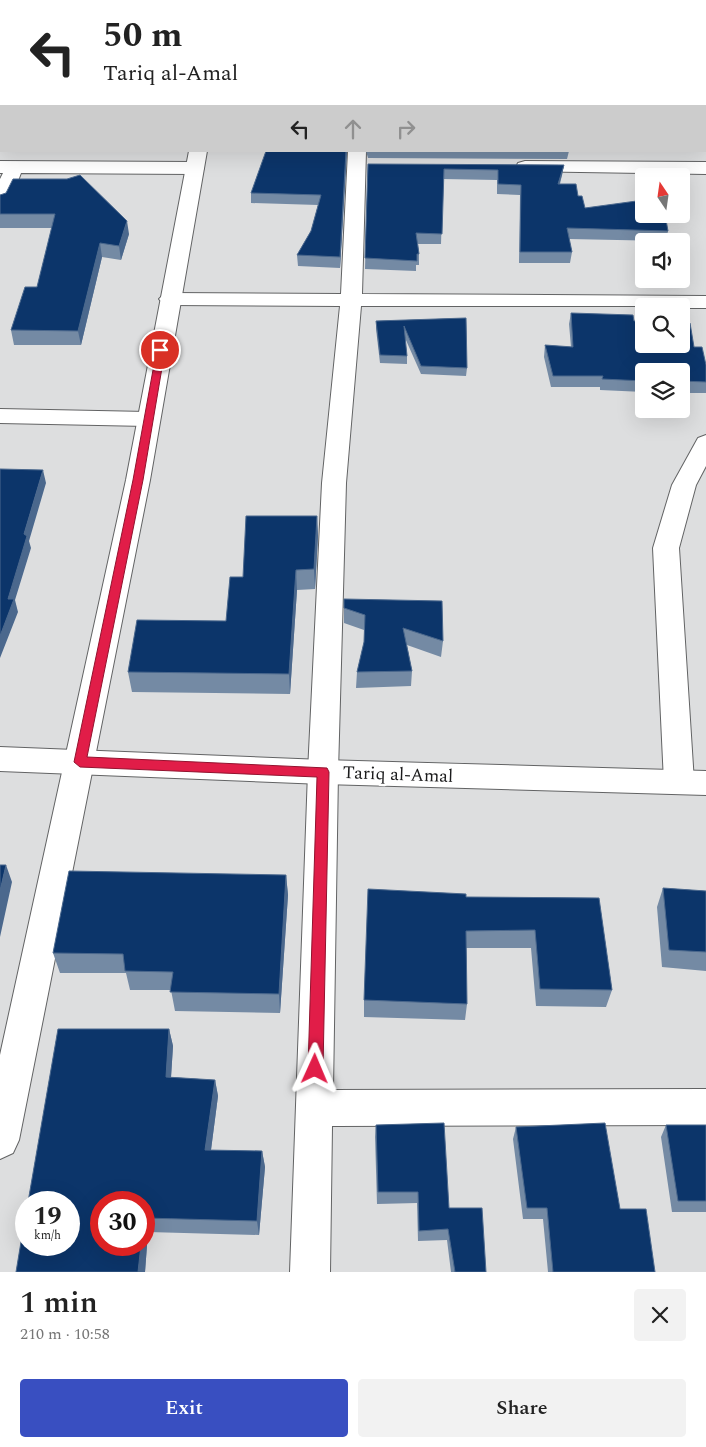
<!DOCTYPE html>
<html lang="en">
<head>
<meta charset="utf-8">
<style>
  :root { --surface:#fff; --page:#f2f2f2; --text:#222; --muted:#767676; --accent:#394fc1 }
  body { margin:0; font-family:Spectral,serif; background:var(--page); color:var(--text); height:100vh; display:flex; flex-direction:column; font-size:19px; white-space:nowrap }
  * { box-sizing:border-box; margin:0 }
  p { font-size:16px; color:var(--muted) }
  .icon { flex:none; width:28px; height:28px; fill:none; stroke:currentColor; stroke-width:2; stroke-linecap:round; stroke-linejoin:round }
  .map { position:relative; height:1272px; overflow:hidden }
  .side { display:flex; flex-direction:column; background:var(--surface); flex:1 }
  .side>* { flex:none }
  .hud { position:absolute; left:0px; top:0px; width:706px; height:152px; box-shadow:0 5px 20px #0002; background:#fff; color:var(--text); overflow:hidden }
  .needle { width:32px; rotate:347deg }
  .buttons { position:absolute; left:635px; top:168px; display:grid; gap:10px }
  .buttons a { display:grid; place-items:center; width:55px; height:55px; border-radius:5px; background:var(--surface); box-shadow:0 5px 20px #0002; font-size:25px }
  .speed { position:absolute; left:15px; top:1191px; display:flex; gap:10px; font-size:25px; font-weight:700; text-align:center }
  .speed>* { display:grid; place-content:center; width:65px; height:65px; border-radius:50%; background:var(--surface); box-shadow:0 5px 20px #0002; line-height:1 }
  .speed small { font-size:12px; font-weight:400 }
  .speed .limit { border:8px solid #d22; background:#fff; color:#111 }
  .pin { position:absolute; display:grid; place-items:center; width:42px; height:42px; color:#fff; margin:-21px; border:2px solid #fff; border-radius:50%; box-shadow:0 1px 5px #0007 }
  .me { position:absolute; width:55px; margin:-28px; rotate:1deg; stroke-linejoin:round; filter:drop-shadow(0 0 4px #0008) }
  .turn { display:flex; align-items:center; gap:18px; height:105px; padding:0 20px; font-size:22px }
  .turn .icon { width:65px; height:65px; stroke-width:2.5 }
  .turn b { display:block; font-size:35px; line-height:42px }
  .lanes { display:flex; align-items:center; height:48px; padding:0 20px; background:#0003; justify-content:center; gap:25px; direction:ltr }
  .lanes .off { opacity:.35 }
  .round { display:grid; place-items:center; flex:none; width:52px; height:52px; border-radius:5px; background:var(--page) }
  .summary { display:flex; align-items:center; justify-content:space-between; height:85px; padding:0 20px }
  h1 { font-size:30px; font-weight:600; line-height:38px }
  .button { display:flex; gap:10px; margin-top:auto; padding:10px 20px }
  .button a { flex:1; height:58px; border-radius:5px; background:var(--accent); color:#fff; font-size:20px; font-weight:600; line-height:58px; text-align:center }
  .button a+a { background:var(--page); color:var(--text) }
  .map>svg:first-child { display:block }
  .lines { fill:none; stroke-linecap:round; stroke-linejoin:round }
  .minor-casing { stroke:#626364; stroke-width:2 }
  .primary-casing { stroke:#626364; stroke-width:2 }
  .trunk-casing { stroke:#626364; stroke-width:2 }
  .minor { fill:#fff; fill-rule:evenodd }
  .primary { fill:#fff; fill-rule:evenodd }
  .trunk { fill:#fff; fill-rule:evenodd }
  .wall { fill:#748aa4; fill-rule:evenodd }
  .shaded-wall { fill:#4b688d }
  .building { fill:#0c356a; stroke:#4b688d }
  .route { fill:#e11d48; stroke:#92132f }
  .labels { text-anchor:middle; stroke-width:5; stroke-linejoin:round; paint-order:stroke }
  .street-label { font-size:18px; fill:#1b1b1c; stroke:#fff }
</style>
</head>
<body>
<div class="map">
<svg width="706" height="1272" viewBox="0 0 706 1272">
  <rect width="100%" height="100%" fill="#dddedf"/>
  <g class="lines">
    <!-- minor casing -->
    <g class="minor-casing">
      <path id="minor" d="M 76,0 L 92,0 L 92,1 L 76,1 Z
        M 0,82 L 1,82 L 1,92 L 0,92 Z
        M 348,151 L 366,151 L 362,294 L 706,296 L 706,308 L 681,308 L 681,306 L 361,306 L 346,483 L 338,772 L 333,1090 L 706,1089 L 706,1125 L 332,1126 L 330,1272 L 290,1272 L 308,772 L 322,483 L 340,306 L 170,305 L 163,303 L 159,299 L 163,295 L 170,293 L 341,294 Z
        M 0,161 L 195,162 L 202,164 L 204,168 L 202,172 L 195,174 L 21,173 L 10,202 L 7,206 L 0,208 L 0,179 L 3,173 L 0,173 Z
        M 525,161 L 706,162 L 706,174 L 518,171 L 516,167 L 518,163 Z
        M 0,409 L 147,412 L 155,414 L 159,419 L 155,424 L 147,426 L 0,423 Z
        M 706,435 L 706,466 L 696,485 L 679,548 L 694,782 L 690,791 L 679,794 L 668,791 L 664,782 L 653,548 L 672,485 L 698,438 Z"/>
    </g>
    <!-- primary casing -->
    <g class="primary-casing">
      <path id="primary" d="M 225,0 L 241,0 L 241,1 L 225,1 Z
        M 189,151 L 207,151 L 150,480 L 19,1140 L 13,1153 L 0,1159 L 0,1055 L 126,480 Z"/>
    </g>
    <!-- trunk casing -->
    <g class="trunk-casing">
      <path id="trunk" d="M 0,747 L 323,760 L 706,771 L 706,795 L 323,784 L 0,771 Z"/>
    </g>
    <!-- minor -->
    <use href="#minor" class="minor"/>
    <!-- primary -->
    <use href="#primary" class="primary"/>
    <!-- trunk -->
    <use href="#trunk" class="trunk"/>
  </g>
  <!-- wall -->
  <path class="wall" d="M 0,0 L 65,0 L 65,1 L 1,1 L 1,50 L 0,50 Z
    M 113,0 L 208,0 L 207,1 L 113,1 Z
    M 705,1 L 706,53 L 705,54 L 706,135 L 705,135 Z
    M 347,151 L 340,268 L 298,266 L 297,255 L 311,231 L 318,205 L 251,203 L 251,193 Z
    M 366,151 L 569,151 L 567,159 L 368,158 Z
    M 368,164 L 564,165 L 562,175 L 560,184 L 578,196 L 585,208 L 668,231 L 666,241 L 569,239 L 572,252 L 570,263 L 519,263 L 520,195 L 497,194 L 497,180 L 443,179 L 441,244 L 418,244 L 419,254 L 419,265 L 416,265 L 416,271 L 365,269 Z
    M 0,195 L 129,234 L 121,260 L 102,257 L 81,345 L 14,345 L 11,330 L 37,287 L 52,228 L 0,228 Z
    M 571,313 L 634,321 L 694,347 L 706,365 L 706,393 L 681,393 L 681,371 L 644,371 L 644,392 L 600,390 L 600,387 L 551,387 L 544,357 L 545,345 L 571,347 L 569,324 Z
    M 466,318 L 467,368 L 466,376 L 421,374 L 405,338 L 407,356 L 407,364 L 380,363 L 376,329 L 376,321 Z
    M 317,516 L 318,536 L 315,589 L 297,590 L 290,694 L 132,692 L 128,672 L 226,621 L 243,577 Z
    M 344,599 L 443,641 L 441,657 L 407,645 L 412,671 L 411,686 L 356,688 L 357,672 L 364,642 L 364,630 L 344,623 Z
    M 286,875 L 288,895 L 280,1013 L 175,1011 L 171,990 L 130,990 L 126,973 L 60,973 L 53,953 Z
    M 663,888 L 706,891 L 706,971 L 662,967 L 657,907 Z
    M 466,897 L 599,898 L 612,990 L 606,1007 L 536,1006 L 531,948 L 466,948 L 467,1004 L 465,1020 L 364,1017 L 364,1000 Z
    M 58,1029 L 169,1029 L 173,1046 L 171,1077 L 215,1080 L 218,1096 L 211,1150 L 262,1151 L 265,1167 L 259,1235 L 148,1232 L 145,1272 L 16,1272 L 26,1212 L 26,1245 L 69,1245 L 69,1202 L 28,1202 ZM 101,1202 L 144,1202 L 144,1245 L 101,1245 Z
    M 376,1125 L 449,1208 L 486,1272 L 451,1272 L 447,1240 L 418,1241 L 417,1203 L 377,1204 L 375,1137 Z
    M 666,1125 L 706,1125 L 706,1212 L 672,1212 L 661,1137 Z
    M 516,1127 L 620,1209 L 655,1272 L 548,1272 L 543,1219 L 523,1219 L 513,1139 Z"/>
  <!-- shaded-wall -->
  <path class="shaded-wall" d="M 1,114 L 1,135 L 0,139 L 0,118 Z
    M 346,151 L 347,151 L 340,268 L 340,257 Z
    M 564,165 L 562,175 L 556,195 L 558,184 Z
    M 127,221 L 129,234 L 121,260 L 119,246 Z
    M 100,243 L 102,257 L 81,345 L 78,331 Z
    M 43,470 L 46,483 L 29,541 L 31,548 L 15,600 L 18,612 L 0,658 L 0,636 L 8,599 L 24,534 Z
    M 317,516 L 318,536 L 315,589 L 314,569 Z
    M 296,570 L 297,590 L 290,694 L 289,674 Z
    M 6,865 L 12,882 L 0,937 L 0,891 Z
    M 286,875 L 288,895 L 280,1013 L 279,994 Z
    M 169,1029 L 173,1046 L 170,1093 L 166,1077 Z
    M 215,1080 L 218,1096 L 209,1165 L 205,1150 Z
    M 262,1151 L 265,1167 L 259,1235 L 257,1221 Z
    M 144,1219 L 148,1232 L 145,1272 L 138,1272 L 141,1245 L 144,1245 Z"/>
  <!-- building -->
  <path class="building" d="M 0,0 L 51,0 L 51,1 L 1,1 L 1,41 L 0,41 Z
    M 126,0 L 205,0 L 205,1 L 125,1 Z
    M 266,0 L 706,0 L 706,45 L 705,46 L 705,1 L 266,1 Z
    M 705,46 L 706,57 L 706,126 L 705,126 Z
    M 0,102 L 1,102 L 1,114 L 0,118 Z
    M 266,151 L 346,151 L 340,257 L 297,255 L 311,231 L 321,195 L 251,193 Z
    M 368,164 L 564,165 L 558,184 L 576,184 L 578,196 L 582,196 L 585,208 L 644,200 L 644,214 L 665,214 L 668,231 L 567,228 L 572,252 L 520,252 L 521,185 L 498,184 L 498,170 L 444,169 L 442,234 L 416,233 L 419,254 L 417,254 L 417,261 L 365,258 Z
    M 80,175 L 127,221 L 119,246 L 100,243 L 78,331 L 11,330 L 25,287 L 37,287 L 55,214 L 0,214 L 0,195 L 6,193 L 13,179 L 67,179 Z
    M 571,313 L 633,315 L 634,321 L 644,321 L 644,344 L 681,344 L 681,322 L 690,323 L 694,347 L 702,347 L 706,365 L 706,382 L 681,381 L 681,371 L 644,371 L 644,381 L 602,379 L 603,376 L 553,376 L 545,345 L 573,347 Z
    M 466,318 L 467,368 L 421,366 L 404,326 L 407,356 L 380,355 L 376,321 Z
    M 0,469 L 43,470 L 24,534 L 27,536 L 8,599 L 14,599 L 0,636 Z
    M 246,516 L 317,516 L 314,569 L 296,570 L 289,674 L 128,672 L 137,620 L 226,621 L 230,577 L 243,577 Z
    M 344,599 L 442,601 L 443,641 L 403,628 L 412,671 L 357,672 L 364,642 L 365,615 L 344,608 Z
    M 0,865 L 6,865 L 0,891 Z
    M 69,871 L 286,875 L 279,994 L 170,992 L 173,972 L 125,971 L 123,954 L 53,953 Z
    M 663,888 L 706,891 L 706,952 L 669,950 Z
    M 368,889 L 466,894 L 466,897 L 599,898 L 612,990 L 540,989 L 535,930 L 466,931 L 467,1004 L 364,1000 Z
    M 58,1029 L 169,1029 L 166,1077 L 215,1080 L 205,1150 L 262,1151 L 257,1221 L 144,1218 L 144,1202 L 101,1202 L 101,1245 L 141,1245 L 138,1272 L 16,1272 L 26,1212 L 26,1245 L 69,1245 L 69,1202 L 28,1202 Z
    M 444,1123 L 449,1208 L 482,1208 L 486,1272 L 455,1272 L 448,1229 L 419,1231 L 418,1192 L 378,1192 L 376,1125 Z
    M 605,1123 L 620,1209 L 646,1209 L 655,1272 L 553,1272 L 547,1208 L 527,1208 L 516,1127 Z
    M 666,1125 L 706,1125 L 706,1201 L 678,1201 Z"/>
  <!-- route -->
  <path class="route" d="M 157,348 L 165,350 L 143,480 L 87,757 L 327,768 L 329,772 L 323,1069 L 320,1074 L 315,1076 L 310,1074 L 308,1069 L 317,777 L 80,767 L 74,762 L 133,480 Z"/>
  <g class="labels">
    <!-- street labels -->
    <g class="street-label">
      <text transform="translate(398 774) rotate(2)" y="6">Tariq al-Amal</text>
    </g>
  </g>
</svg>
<div class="buttons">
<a><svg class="needle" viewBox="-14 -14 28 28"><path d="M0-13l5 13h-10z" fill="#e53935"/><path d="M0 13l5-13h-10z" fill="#767676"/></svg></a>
<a><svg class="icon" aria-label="sound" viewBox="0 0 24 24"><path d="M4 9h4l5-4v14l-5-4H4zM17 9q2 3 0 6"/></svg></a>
<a><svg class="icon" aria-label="search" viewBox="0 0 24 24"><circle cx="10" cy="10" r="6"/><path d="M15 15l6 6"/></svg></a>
<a><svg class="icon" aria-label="layers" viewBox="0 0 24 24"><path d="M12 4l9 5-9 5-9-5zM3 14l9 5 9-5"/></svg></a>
</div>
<div class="speed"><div>19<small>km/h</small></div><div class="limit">30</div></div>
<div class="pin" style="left:160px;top:350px;background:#d93025"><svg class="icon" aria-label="arrive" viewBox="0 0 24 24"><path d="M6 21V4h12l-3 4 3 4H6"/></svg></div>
<svg class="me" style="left:315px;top:1069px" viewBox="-20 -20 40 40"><path d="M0-17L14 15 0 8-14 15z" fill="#e11d48" stroke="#fff" stroke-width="4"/></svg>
<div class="hud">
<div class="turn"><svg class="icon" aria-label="left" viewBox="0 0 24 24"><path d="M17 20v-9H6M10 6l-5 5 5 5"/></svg><div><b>50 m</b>Tariq al-Amal</div></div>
<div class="lanes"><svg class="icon" aria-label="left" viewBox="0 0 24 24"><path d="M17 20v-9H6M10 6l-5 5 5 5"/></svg><svg class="icon off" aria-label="ahead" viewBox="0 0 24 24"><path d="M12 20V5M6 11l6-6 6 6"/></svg><svg class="icon off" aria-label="right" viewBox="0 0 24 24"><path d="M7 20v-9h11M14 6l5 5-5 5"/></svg></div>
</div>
</div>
<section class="side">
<div class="summary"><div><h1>1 min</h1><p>210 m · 10:58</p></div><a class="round"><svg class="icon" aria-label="close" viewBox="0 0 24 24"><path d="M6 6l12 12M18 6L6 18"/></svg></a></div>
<div class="button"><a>Exit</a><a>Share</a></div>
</section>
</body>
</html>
